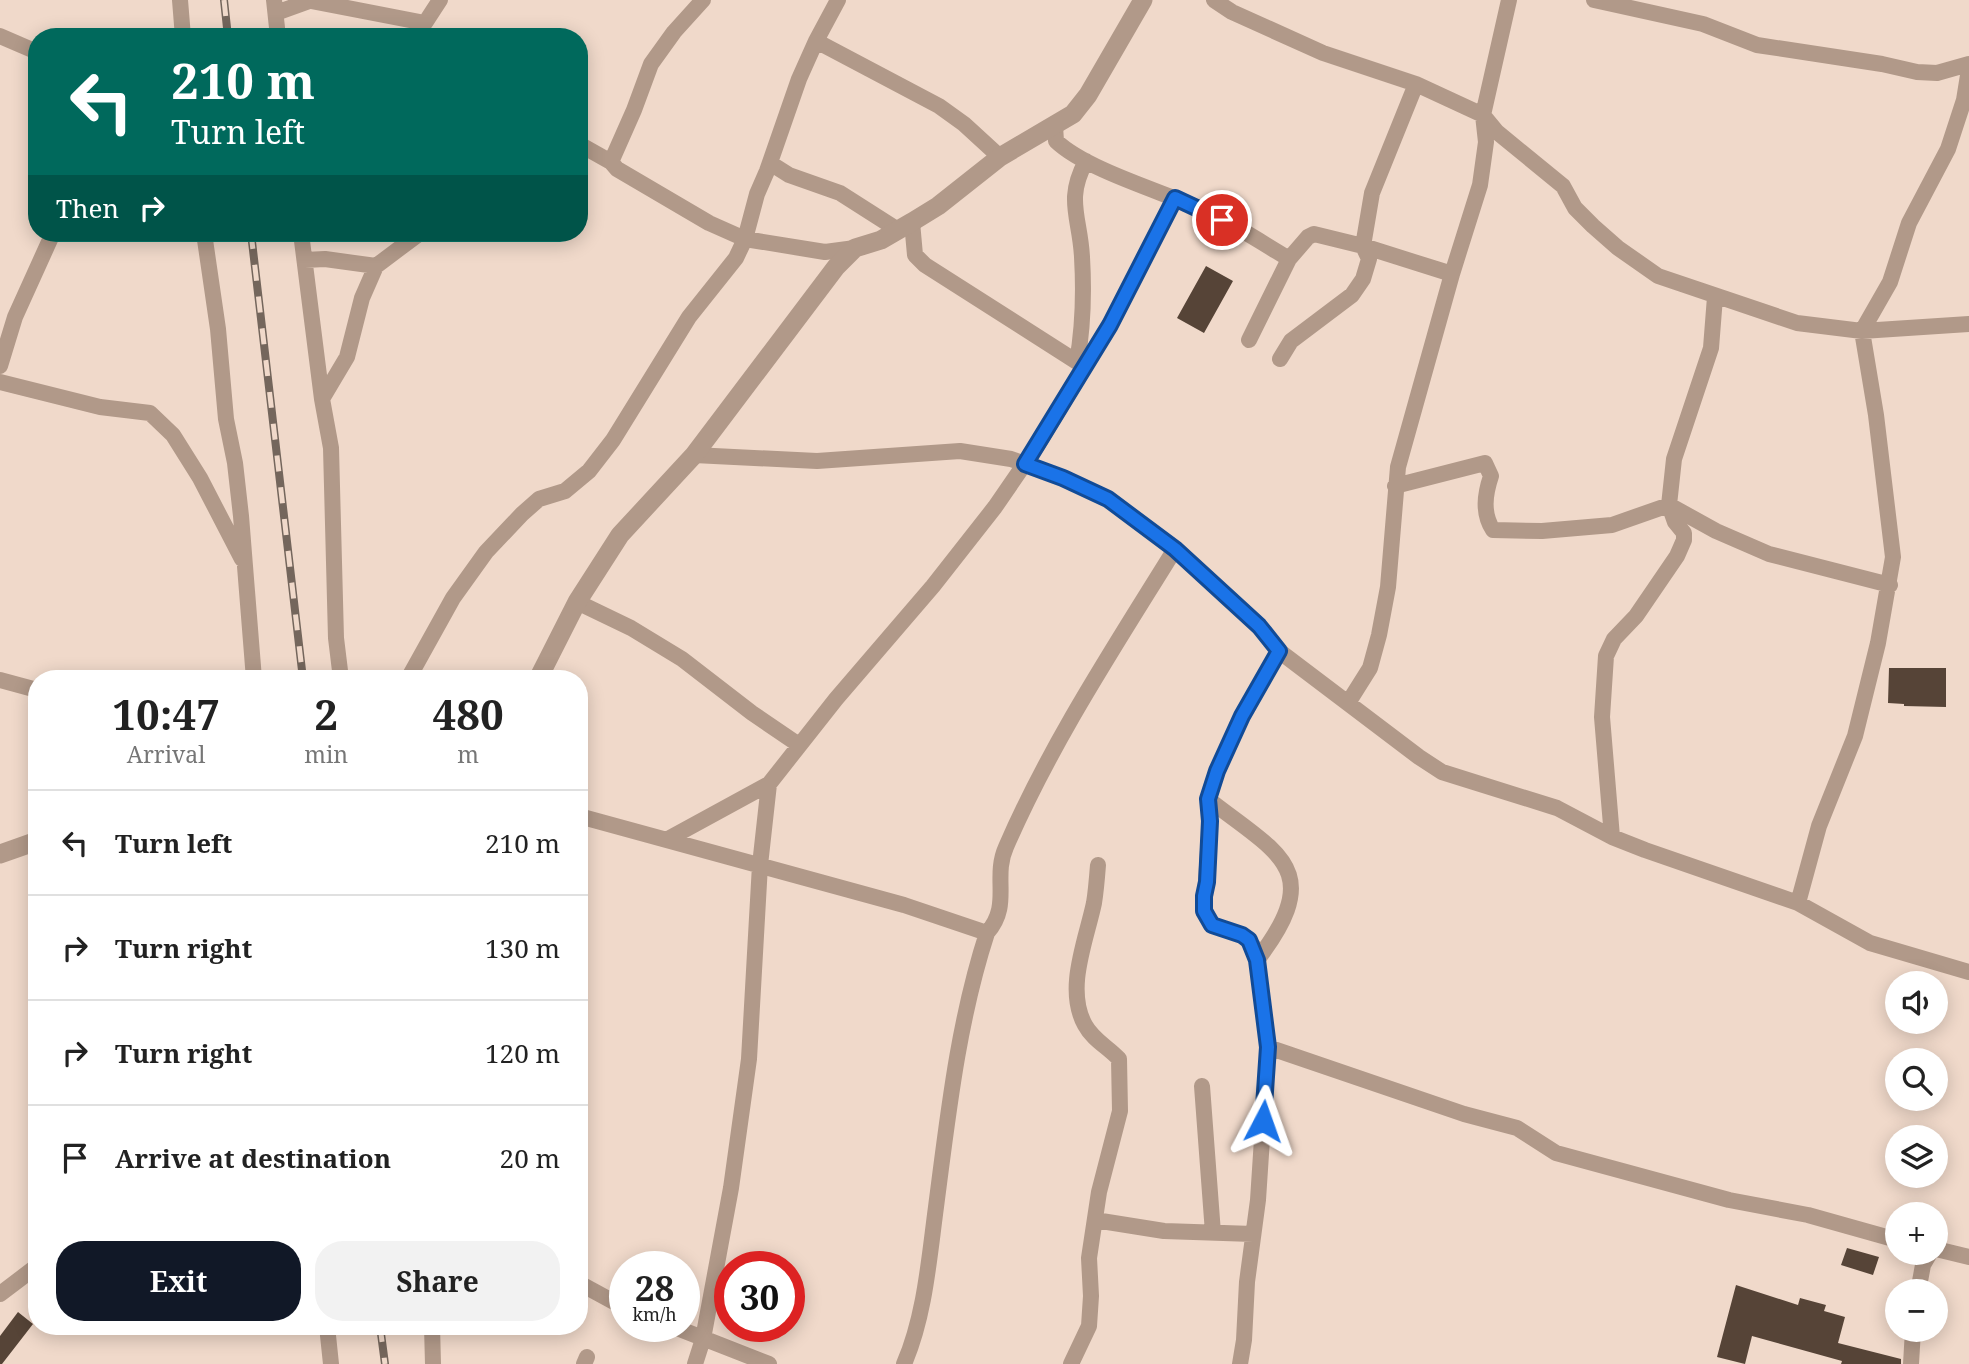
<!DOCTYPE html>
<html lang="en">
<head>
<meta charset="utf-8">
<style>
  :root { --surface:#fff; --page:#f2f2f2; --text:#222; --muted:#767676; --line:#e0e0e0; --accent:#111827 }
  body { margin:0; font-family:"Noto Serif",serif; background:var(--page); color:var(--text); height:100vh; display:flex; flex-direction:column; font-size:26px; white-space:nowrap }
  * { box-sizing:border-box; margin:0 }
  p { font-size:23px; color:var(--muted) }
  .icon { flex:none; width:38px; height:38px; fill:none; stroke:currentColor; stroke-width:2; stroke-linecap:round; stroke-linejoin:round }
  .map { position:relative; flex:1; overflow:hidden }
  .drawer { position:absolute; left:28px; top:670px; width:560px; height:665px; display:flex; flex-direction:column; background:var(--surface); border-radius:28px; box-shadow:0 4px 18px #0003 }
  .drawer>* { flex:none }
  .banner { position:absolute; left:28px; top:28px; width:560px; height:214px; border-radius:28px; box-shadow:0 4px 18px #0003; background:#00695c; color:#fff; overflow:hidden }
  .controls { position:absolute; left:1885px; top:971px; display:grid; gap:14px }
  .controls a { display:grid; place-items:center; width:63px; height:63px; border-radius:50%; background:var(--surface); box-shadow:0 4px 18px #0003; font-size:35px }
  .speed { position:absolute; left:609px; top:1251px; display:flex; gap:14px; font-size:35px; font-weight:700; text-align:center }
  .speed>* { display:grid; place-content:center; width:91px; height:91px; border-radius:50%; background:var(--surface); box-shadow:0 4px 18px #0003; line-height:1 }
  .speed small { font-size:18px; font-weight:400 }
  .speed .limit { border:10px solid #d22; background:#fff; color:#111 }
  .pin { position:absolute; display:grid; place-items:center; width:60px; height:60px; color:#fff; margin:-30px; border:4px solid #fff; border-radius:50%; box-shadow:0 2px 7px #0007 }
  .me { position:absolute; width:77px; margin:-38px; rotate:4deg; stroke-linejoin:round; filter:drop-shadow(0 0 5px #0008) }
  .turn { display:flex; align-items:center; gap:24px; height:147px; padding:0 28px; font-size:32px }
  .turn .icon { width:91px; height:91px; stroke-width:2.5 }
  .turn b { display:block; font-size:49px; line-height:60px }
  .then { display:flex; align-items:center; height:66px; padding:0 28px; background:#0003; gap:14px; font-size:26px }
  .eta { display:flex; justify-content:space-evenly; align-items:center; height:119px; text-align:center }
  .eta b { font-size:42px; font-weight:700; line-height:49px }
  .action { display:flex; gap:14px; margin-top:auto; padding:14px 28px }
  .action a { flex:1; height:80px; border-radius:28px; background:var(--accent); color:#fff; font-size:28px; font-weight:700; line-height:80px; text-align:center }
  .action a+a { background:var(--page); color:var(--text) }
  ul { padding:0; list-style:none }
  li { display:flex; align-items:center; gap:21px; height:105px; padding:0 28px; border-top:2px solid var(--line) }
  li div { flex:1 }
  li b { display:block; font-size:26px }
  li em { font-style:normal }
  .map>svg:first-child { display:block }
  .building { fill:#564437 }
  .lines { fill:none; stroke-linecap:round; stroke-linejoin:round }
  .minor { stroke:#b19989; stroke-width:16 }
  .tertiary { stroke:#b19989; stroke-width:19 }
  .rail-casing { stroke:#74665c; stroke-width:8 }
  .rail { stroke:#f0d9ca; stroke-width:5; stroke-dasharray:16; stroke-linecap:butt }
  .route-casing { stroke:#114b97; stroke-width:18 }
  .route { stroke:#1a73e8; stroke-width:12 }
</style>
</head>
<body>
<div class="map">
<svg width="1969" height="1364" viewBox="0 0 1969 1364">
  <rect width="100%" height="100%" fill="#f0d9ca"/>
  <!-- building -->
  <path class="building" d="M 1206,266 L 1233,281 L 1204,333 L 1177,318 Z
    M 1889,668 L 1946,668 L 1946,707 L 1904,706 L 1904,704 L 1888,703 Z
    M 1847,1248 L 1879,1257 L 1873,1275 L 1841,1265 Z
    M 1736,1285 L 1798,1305 L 1800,1298 L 1826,1305 L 1824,1311 L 1845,1317 L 1838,1343 L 1901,1359 L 1901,1364 L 1841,1364 L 1842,1361 L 1752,1336 L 1745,1364 L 1717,1357 Z
    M 18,1312 L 33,1324 L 2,1364 L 0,1364 L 0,1336 Z"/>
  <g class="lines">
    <!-- minor -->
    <path class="minor" d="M 180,0 L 183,37
      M 274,0 L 278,37
      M 703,0 L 674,32 L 651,64 L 634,110 L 611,162 L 617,169 L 709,223 L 745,239 L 825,252 L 855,248
      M 1214,0 L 1232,12 L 1323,53 L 1416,84 L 1483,115 L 1497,132 L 1563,186 L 1575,208 L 1593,226 L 1618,248 L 1658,276 L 1797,323 L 1862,331 L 1969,324
      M 1594,0 L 1703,24 L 1757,45 L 1882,64 L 1917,72 L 1937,73 L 1969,64
      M 311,1 L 425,23 L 440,0
      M 276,13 L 312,0
      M 0,36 L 37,52
      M 816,41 L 939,106 L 964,124 L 1000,157
      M 1055,126 L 1056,141 C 1084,168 1156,190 1194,206 C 1227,220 1258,240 1289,259 L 1308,237 L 1314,234 L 1363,246 L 1452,274
      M 579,144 L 611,162
      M 770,163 L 789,175 L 840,193 L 898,230
      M 912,222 L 915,255 L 925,265 L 1077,362 L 1085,364
      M 204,233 L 218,329 L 226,419 L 235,463 L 241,516 L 254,679
      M 301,233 L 322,399 L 331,448 L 336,638 L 341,679
      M 305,260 L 325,259 L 376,266
      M 1249,340 L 1289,259
      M 1280,359 L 1291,341 L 1352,295 L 1363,279 L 1369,259 L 1363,246 L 1372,193 L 1416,84
      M 1077,362 C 1083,328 1084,291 1082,257 C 1080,217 1065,200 1086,161
      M 0,366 L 15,317 L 53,233
      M 0,382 L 100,407 L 150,413 L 173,435 L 200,478 L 242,559
      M 322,399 L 347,357 L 362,298 L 376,266 L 420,233
      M 694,455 L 817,461 L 960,451 L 1011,459 L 1063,478 L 1108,499 L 1175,549 L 1259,626 L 1279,651 L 1419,757 L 1442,772 L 1557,808 L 1612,837 L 1645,850 L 1798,903 L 1870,943 L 1969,972
      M 1395,486 L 1485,463 L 1491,476 C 1485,494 1482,513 1493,530 L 1542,531 L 1612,525 L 1669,505 L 1716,531 L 1769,554 L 1890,585
      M 577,602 L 631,628 L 682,659 L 752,713 L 799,745
      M 408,679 L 453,598 L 486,552 L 522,514 L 539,499 L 565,491 L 589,471 L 613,440 L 689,317 L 736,258 L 745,239 L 757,194 L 767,171 L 799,79 L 816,41 L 838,0
      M 0,680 L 37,690
      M 1348,703 L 1370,668 L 1379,635 L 1388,587 L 1398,467 L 1452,274 L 1480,185 L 1486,142 L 1483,115 L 1509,0
      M 1208,799 C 1278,854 1327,869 1257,960
      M 579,816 L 904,905 L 987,933 C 958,1022 948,1115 936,1207 C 929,1259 925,1315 904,1364
      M 1612,837 L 1602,717 L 1606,656 L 1614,639 L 1636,616 L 1677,556 L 1684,540 L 1684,533 L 1675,522 L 1669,505 L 1674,459 L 1711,348 L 1715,297
      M 668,839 L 769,784 L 836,699 L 933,586 L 995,507 L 1039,443 L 1110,325 L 1175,198
      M 1798,903 L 1819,826 L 1855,736 L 1878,643 L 1893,557 L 1876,415 L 1862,331 L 1890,282 L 1909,223 L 1948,149 L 1964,100 L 1969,69
      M 987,933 C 1012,905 992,878 1006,847 C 1051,743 1115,646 1175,549
      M 1268,1047 L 1464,1114 L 1517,1128 L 1556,1153 L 1729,1200 L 1808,1215 L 1897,1240
      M 1202,1086 L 1213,1233
      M 1095,1220 L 1164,1231 L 1253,1234
      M 1936,1249 L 1969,1257
      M 579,1283 L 625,1308
      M 1918,1292 L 1923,1265 L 1930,1253
      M 0,1294 L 37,1266
      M 327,1326 L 331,1364
      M 432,1326 L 433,1364
      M 672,1326 L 769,1364
      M 584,1364 L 587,1357
      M 695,1364 L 703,1339 L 731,1188 L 749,1059 L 760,865 L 769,784
      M 1071,1364 L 1089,1326 L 1091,1296 L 1089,1258 L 1099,1192 L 1120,1111 L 1119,1059 C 1108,1047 1093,1040 1085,1025 C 1065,989 1086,941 1094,903 C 1096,891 1097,878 1098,865
      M 1240,1364 L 1244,1340 L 1247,1282 L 1258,1200 L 1268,1047 L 1257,960 L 1253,946 L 1242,935 L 1212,925 L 1204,911 L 1210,821 L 1208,799 L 1217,771 L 1242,716 L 1279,651
      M 1911,1364 L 1913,1330"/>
    <!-- tertiary -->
    <path class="tertiary" d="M 538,679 L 577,602 L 620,535 L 694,455 L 836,267 L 855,248 L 881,240 L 912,222 L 938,206 L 1000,157 L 1073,114 L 1088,95 L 1143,0
      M 0,854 L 37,841"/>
    <!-- rail casing -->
    <g class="rail-casing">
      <path id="rail" d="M 224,0 L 228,37
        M 251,233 L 303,679
        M 380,1326 L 385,1364"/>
    </g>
    <!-- rail -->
    <use href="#rail" class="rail"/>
  </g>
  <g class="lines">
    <!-- route casing -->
    <g class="route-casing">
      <path id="route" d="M 1222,220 L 1175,198 L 1110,325 L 1025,464 L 1063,478 L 1108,499 L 1175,549 L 1259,626 L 1279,651 L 1242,716 L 1217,771 L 1208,799 L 1210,821 L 1207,882 L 1204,896 L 1204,911 L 1212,925 L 1242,935 L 1249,940 L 1257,960 L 1268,1047 L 1263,1121"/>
    </g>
    <!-- route -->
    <use href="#route" class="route"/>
  </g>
</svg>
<div class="controls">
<a><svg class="icon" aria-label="sound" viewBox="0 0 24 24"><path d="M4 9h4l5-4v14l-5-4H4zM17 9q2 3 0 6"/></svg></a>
<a><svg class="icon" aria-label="search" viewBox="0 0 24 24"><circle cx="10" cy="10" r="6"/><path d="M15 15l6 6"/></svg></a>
<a><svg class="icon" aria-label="layers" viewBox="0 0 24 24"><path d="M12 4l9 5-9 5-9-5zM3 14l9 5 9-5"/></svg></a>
<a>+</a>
<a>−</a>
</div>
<div class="speed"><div>28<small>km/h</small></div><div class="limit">30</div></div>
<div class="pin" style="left:1222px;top:220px;background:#d93025"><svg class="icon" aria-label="arrive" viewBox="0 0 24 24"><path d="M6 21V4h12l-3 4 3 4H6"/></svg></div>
<svg class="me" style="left:1263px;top:1121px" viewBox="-20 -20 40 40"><path d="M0-17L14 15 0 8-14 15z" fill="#1a73e8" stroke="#fff" stroke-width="4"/></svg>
<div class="banner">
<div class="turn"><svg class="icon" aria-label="left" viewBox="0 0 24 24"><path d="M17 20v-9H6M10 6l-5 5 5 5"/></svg><div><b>210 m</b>Turn left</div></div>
<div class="then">Then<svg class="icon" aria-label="right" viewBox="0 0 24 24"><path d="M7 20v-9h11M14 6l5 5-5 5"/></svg></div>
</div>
<section class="drawer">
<div class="eta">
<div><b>10:47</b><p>Arrival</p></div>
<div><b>2</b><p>min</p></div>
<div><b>480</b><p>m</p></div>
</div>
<ul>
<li><svg class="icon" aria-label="left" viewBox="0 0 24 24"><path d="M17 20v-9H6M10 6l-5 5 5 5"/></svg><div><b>Turn left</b></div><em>210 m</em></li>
<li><svg class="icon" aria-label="right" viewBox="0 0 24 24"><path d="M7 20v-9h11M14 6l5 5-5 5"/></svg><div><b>Turn right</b></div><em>130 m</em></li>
<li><svg class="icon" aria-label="right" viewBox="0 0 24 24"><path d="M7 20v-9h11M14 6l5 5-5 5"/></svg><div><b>Turn right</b></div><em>120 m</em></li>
<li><svg class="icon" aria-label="arrive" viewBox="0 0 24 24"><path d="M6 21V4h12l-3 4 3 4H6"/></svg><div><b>Arrive at destination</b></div><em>20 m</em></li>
</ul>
<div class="action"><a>Exit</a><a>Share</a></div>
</section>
</div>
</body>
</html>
